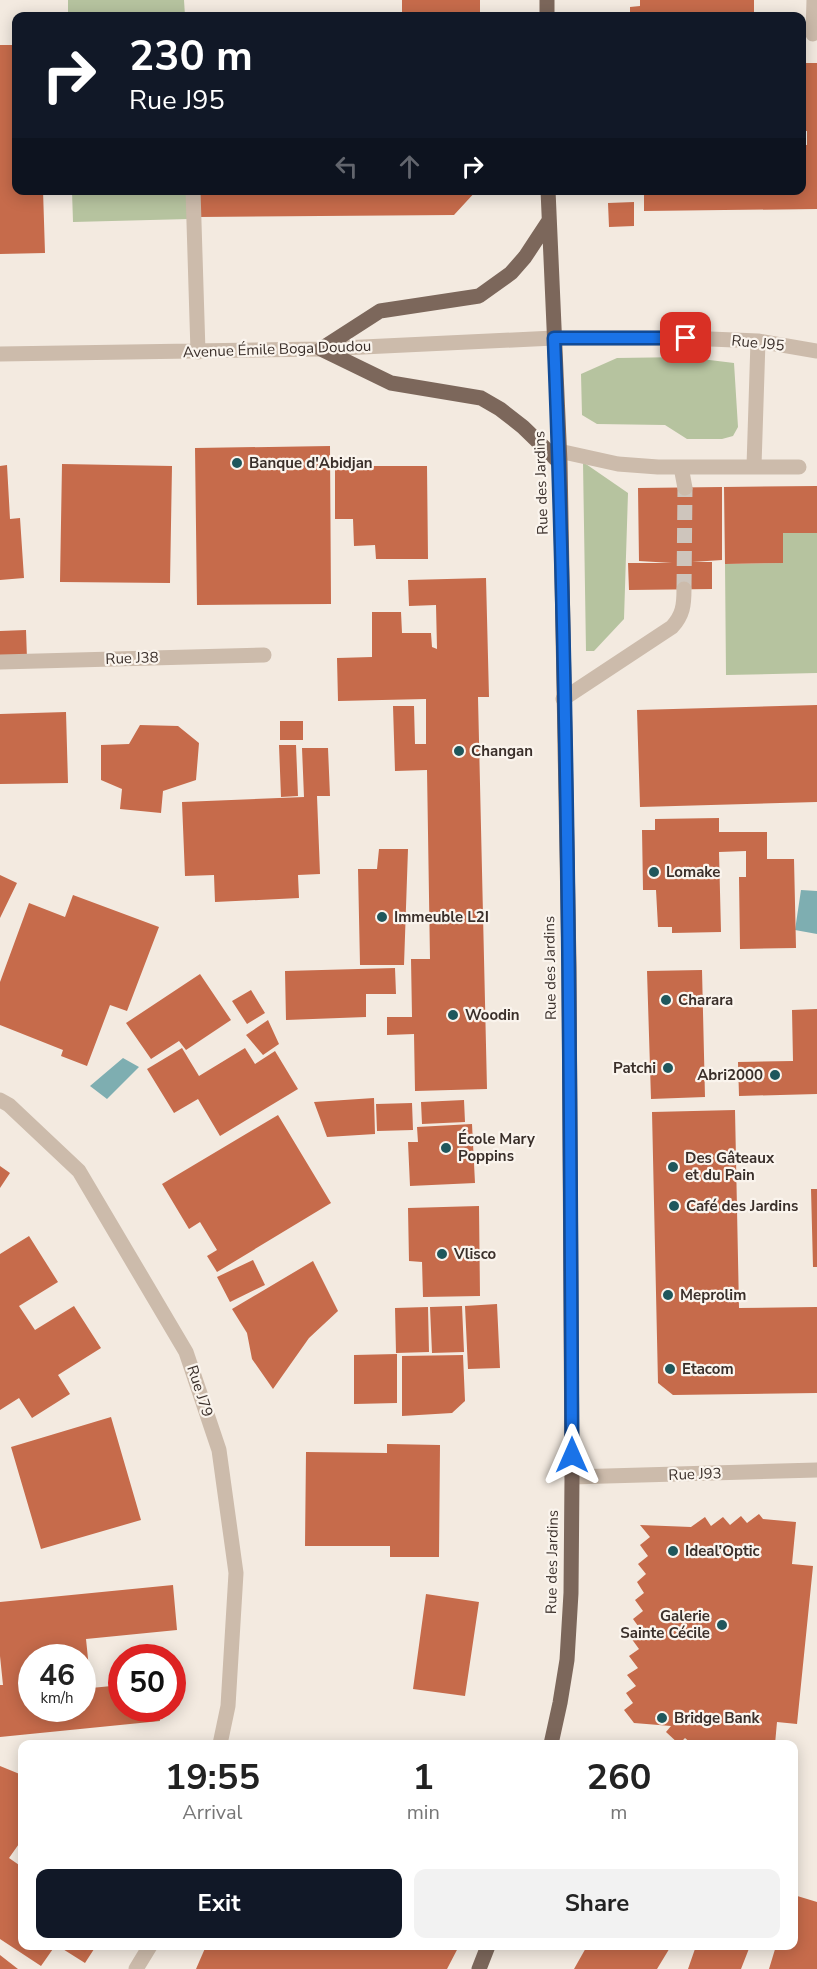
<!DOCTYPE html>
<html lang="en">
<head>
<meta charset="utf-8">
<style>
  :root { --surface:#fff; --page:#f2f2f2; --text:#222; --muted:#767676; --accent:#111827 }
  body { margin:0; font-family:"Nunito Sans",sans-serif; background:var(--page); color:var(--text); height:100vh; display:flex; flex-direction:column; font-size:22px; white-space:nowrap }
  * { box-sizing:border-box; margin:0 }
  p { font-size:20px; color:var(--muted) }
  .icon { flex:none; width:33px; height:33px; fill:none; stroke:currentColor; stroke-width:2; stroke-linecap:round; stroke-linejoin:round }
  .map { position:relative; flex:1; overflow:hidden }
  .panel { position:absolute; left:18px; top:1740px; width:780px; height:210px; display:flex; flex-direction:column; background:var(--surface); border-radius:12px; box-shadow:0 3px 15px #0003 }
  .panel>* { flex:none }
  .hud { position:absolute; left:12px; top:12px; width:794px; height:183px; border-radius:12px; box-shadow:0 3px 15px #0003; background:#111827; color:#fff; overflow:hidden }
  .speed { position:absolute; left:18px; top:1644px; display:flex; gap:12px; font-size:30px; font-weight:700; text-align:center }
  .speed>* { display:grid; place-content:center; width:78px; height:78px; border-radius:50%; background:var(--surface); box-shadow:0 3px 15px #0003; line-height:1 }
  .speed small { font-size:15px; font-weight:400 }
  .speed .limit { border:9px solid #d22; background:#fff; color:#111 }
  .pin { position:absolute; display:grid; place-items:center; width:51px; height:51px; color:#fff; margin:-26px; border-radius:12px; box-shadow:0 3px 9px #0006 }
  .me { position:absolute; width:66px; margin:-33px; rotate:0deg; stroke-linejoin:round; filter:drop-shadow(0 0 4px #0008) }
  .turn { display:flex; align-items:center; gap:21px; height:126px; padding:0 18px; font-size:27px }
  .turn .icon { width:78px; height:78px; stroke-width:2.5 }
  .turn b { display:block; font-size:42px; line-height:51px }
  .lanes { display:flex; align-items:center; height:57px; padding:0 18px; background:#0003; justify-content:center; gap:30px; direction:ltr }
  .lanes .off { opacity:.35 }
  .eta { display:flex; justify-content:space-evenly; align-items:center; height:102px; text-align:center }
  .eta b { font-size:36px; font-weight:700; line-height:42px }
  .button { display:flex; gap:12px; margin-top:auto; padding:12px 18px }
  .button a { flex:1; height:69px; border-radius:12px; background:var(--accent); color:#fff; font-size:24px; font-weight:700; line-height:69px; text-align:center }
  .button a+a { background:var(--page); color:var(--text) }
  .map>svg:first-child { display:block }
  .green { fill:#b6c39f }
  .water { fill:#7eaeb1 }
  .building { fill:#c66b4b; fill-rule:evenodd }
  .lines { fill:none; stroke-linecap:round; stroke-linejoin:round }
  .minor-tunnel { stroke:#cec5bc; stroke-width:15; stroke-dasharray:15 8; stroke-linecap:butt }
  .minor { stroke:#ccbbab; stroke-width:15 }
  .major { stroke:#7c675b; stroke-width:15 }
  .route-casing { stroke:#114b97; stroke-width:15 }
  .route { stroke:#1a73e8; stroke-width:10 }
  .poi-dot { fill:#1f575c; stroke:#faf4ed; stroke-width:2 }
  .labels { text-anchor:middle; stroke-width:4.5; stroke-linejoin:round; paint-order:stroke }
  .street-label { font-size:15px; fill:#3a2f2a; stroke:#faf4ed }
  .poi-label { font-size:15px; font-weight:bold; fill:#3a2f2a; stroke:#faf4ed; text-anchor:start }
</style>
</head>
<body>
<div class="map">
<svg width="817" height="1969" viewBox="0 0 817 1969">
  <rect width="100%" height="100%" fill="#f3eae0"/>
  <!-- green -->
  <path class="green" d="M 68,0 L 184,0 L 185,16 L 68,16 Z
    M 72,191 L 189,191 L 189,219 L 73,222 Z
    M 685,357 L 734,363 L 738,427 L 733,436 L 722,439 L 687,439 L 665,425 L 597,424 L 582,415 L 581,374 L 617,358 Z
    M 583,462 L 628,493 L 624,619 L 594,651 L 586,651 Z
    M 783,533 L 817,533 L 817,673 L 726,675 L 725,564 L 783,563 Z"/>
  <!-- water -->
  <path class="water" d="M 801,890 L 817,891 L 817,934 L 795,930 Z
    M 123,1058 L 139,1067 L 107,1099 L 90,1086 Z"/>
  <!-- building -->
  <path class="building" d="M 402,0 L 480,0 L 480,16 L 402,16 Z
    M 640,0 L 754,0 L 754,16 L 630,16 L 630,7 L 640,6 Z
    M 0,45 L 16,45 L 16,190 L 43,190 L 45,253 L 0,254 Z
    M 802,63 L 817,63 L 817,209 L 644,211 L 644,190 L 801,190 L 801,145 L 807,145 L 807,131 L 802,131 Z
    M 198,190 L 477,190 L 454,215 L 198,217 Z
    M 634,202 L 634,226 L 609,227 L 608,203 Z
    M 330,446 L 331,604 L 197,605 L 195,448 Z
    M 62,464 L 172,466 L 170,583 L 60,582 Z
    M 7,465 L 10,519 L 20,518 L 24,578 L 0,580 L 0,466 Z
    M 335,466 L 427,466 L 428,559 L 376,559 L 375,545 L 354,546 L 353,519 L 335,519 Z
    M 817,486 L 817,533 L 783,533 L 783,563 L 725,564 L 724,487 Z
    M 722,487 L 722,560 L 692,562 L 712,562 L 712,589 L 629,590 L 628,563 L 672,563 L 639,561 L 638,488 Z
    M 486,578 L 489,697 L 478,697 L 487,1089 L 415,1091 L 414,1034 L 387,1035 L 387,1017 L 412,1017 L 411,959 L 430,959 L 427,770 L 395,771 L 393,706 L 414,706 L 415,744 L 426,744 L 426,699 L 338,701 L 337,658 L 372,657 L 372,612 L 401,612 L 402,633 L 431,633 L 432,647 L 437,649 L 436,605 L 409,606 L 408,580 Z
    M 26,630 L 27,659 L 0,659 L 0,631 Z
    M 817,705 L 817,802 L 640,807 L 637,710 Z
    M 66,712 L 68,783 L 0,784 L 0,714 Z
    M 280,721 L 303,721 L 303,740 L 280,740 Z
    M 140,725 L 178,726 L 199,743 L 196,780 L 163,791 L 161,813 L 120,809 L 122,789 L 101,780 L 101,745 L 129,744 Z
    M 279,745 L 296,745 L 298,796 L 281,797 Z
    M 302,748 L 328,748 L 330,796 L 317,796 L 320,874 L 298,875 L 299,898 L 215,902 L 214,875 L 185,876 L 182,802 L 304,797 Z
    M 719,818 L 719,832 L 767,832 L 767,859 L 794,859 L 796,948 L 740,949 L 739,877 L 746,877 L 746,851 L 719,852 L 721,932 L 672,933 L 672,927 L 658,927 L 656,890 L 643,890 L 642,830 L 655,830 L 655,819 Z
    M 379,849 L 408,849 L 404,965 L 360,965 L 358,869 L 377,869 Z
    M 0,875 L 17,883 L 0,918 Z
    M 73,895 L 159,927 L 127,1011 L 110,1005 L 87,1066 L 61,1056 L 63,1050 L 0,1025 L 0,982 L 29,903 L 65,917 Z
    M 395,968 L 396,994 L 366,994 L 366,1017 L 286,1020 L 285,971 Z
    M 702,970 L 705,1097 L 651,1099 L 647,971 Z
    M 200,974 L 231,1020 L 186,1050 L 179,1041 L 151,1059 L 126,1023 Z
    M 251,990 L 265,1013 L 247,1024 L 232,1001 Z
    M 817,1009 L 817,1094 L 739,1096 L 738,1062 L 793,1061 L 792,1010 Z
    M 268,1020 L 279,1044 L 263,1055 L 246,1035 Z
    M 182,1048 L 199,1076 L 245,1048 L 255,1064 L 275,1051 L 298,1089 L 220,1136 L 198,1099 L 174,1113 L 147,1069 Z
    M 374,1098 L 375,1134 L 327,1137 L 314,1102 Z
    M 464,1100 L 465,1122 L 422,1124 L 421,1102 Z
    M 412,1103 L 413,1130 L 377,1131 L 376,1104 Z
    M 735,1110 L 739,1308 L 817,1307 L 817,1393 L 673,1395 L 658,1383 L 652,1112 Z
    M 278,1115 L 331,1203 L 217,1272 L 207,1256 L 217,1250 L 200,1222 L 189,1229 L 162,1184 Z
    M 472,1124 L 475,1183 L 410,1186 L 408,1142 L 418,1142 L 417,1127 Z
    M 0,1166 L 10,1173 L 0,1188 Z
    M 811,1189 L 817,1189 L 817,1267 L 813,1267 Z
    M 479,1206 L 480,1296 L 423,1297 L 422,1262 L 409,1261 L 408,1208 Z
    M 29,1236 L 58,1282 L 19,1306 L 35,1330 L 74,1306 L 101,1348 L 58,1375 L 70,1394 L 32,1418 L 19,1398 L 0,1410 L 0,1254 Z
    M 253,1260 L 265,1285 L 230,1302 L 217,1277 Z
    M 313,1261 L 338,1311 L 309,1338 L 273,1389 L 252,1359 L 247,1333 L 232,1309 Z
    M 497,1304 L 500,1368 L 468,1369 L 465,1306 Z
    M 462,1306 L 464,1352 L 432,1353 L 430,1307 Z
    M 428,1307 L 429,1352 L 396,1353 L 395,1308 Z
    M 397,1354 L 397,1403 L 354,1404 L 354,1355 Z
    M 463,1355 L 465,1401 L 452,1413 L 402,1416 L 402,1356 Z
    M 111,1417 L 141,1520 L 41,1549 L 11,1447 Z
    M 387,1444 L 440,1445 L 439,1557 L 390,1557 L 390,1546 L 305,1546 L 306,1452 L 387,1453 Z
    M 759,1514 L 763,1519 L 796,1522 L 792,1564 L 813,1566 L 797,1724 L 777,1722 L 775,1744 L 705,1744 L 703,1743 L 692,1744 L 685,1738 L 679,1744 L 666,1732 L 671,1726 L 634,1723 L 624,1710 L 633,1703 L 626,1693 L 636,1686 L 627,1675 L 638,1668 L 629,1656 L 639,1649 L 631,1638 L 641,1630 L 633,1619 L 643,1611 L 635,1600 L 644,1593 L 637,1582 L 646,1574 L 638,1564 L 648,1556 L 640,1545 L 650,1537 L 640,1525 L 691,1527 L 705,1517 L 711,1526 L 723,1517 L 730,1525 L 741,1516 L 747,1523 Z
    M 173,1585 L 177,1630 L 86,1639 L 91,1688 L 122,1685 L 122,1708 L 159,1708 L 160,1721 L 0,1737 L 0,1685 L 3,1685 L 0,1656 L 0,1602 ZM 32,1658 L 82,1658 L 82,1708 L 32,1708 Z
    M 426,1594 L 479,1602 L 465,1696 L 413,1689 Z
    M 0,1766 L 22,1775 L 22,1842 L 21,1841 L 9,1858 L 22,1867 L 22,1946 L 55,1946 L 41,1966 L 0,1939 Z
    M 794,1895 L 817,1902 L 817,1969 L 769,1969 L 776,1946 L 794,1946 Z
    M 58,1946 L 96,1946 L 85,1963 Z
    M 206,1946 L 459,1946 L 447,1969 L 196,1969 Z
    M 587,1946 L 671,1946 L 657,1969 L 574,1969 Z
    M 696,1946 L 750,1946 L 741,1969 L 688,1969 Z
    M 0,1955 L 18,1969 L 0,1969 Z"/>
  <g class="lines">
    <!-- minor-tunnel -->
    <path class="minor-tunnel" d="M 684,589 L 685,488"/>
    <!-- minor -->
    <path class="minor" d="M 813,34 L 814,0
      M 193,190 L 198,352
      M 0,354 L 321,349 L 554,338 L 686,338 L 758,341 L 817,351
      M 559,451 L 618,464 L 658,467 L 799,467
      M 754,466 L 758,341
      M 681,467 L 685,488
      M 0,662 L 264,655
      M 563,699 L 672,627 C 683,615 684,605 684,589
      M 0,1100 L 9,1105 L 79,1171 L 186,1352 L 219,1450 L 236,1573 L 228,1706 L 220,1744
      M 572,1477 L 817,1470
      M 136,1969 L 150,1946"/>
    <!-- major -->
    <path class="major" d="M 547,0 L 547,16
      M 548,190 L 560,463 L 569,965 L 572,1477 L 571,1593 L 567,1660 L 560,1703 L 551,1744
      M 321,349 L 380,311 L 479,296 L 511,273 L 525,257 L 548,222
      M 321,349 L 391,383 L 481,398 L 500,409 L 523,427 L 560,463
      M 479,1969 L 488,1946"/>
  </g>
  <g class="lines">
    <!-- route casing -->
    <g class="route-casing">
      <path id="route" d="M 572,1455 C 570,1082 569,710 554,338 L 686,338"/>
    </g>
    <!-- route -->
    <use href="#route" class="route"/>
  </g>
  <!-- markers -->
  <g class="poi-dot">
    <circle cx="237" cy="463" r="6"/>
    <circle cx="459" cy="751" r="6"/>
    <circle cx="654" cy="872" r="6"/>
    <circle cx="382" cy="917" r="6"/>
    <circle cx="666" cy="1000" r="6"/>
    <circle cx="453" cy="1015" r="6"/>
    <circle cx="668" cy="1068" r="6"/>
    <circle cx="775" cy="1075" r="6"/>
    <circle cx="446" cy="1148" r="6"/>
    <circle cx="673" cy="1167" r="6"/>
    <circle cx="674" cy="1206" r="6"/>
    <circle cx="442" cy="1254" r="6"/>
    <circle cx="668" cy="1295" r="6"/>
    <circle cx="670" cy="1369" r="6"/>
    <circle cx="673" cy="1551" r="6"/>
    <circle cx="722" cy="1625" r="6"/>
    <circle cx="662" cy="1718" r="6"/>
  </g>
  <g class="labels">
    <!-- street labels -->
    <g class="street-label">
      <text transform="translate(758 343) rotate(6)" y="5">Rue J95</text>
      <text transform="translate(277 349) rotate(-2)" y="5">Avenue Émile Boga Doudou</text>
      <text transform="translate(541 483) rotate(-92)" y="5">Rue des Jardins</text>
      <text transform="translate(132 658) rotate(-2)" y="5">Rue J38</text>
      <text transform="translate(550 968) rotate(-91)" y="5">Rue des Jardins</text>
      <text transform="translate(200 1391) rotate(72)" y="5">Rue J79</text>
      <text transform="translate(695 1474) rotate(-2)" y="5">Rue J93</text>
      <text transform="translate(552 1562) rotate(-89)" y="5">Rue des Jardins</text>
    </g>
    <!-- poi labels -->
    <g class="poi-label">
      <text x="249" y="468">Banque d'Abidjan</text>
      <text x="471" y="756">Changan</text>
      <text x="666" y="877">Lomake</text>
      <text x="394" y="922">Immeuble L2I</text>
      <text x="678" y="1005">Charara</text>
      <text x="465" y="1020">Woodin</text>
      <text x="656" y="1073" text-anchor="end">Patchi</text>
      <text x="763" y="1080" text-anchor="end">Abri2000</text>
      <text x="458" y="1144">École Mary<tspan x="458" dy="17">Poppins</tspan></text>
      <text x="685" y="1163">Des Gâteaux<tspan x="685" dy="17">et du Pain</tspan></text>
      <text x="686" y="1211">Café des Jardins</text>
      <text x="454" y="1259">Vlisco</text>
      <text x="680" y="1300">Meprolim</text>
      <text x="682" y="1374">Etacom</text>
      <text x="685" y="1556">Ideal’Optic</text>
      <text x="710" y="1621" text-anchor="end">Galerie<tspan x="710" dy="17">Sainte Cécile</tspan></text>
      <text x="674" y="1723">Bridge Bank</text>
    </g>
  </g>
</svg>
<div class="speed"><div>46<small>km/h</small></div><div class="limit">50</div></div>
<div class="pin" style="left:686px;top:338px;background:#d93025"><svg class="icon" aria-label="arrive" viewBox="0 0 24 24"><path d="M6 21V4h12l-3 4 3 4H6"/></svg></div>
<svg class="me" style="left:572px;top:1455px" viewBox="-20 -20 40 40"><path d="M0-17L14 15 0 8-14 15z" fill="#1a73e8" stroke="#fff" stroke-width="4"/></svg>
<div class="hud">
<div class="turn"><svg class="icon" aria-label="right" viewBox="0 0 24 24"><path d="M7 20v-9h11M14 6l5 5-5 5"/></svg><div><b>230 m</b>Rue J95</div></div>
<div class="lanes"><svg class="icon off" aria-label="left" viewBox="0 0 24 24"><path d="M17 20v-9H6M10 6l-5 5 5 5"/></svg><svg class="icon off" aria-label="ahead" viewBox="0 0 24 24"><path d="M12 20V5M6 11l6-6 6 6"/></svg><svg class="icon" aria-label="right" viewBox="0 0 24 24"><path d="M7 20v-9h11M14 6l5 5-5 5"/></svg></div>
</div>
<section class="panel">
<div class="eta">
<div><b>19:55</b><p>Arrival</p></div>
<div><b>1</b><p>min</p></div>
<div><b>260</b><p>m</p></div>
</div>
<div class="button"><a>Exit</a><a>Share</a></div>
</section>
</div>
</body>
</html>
